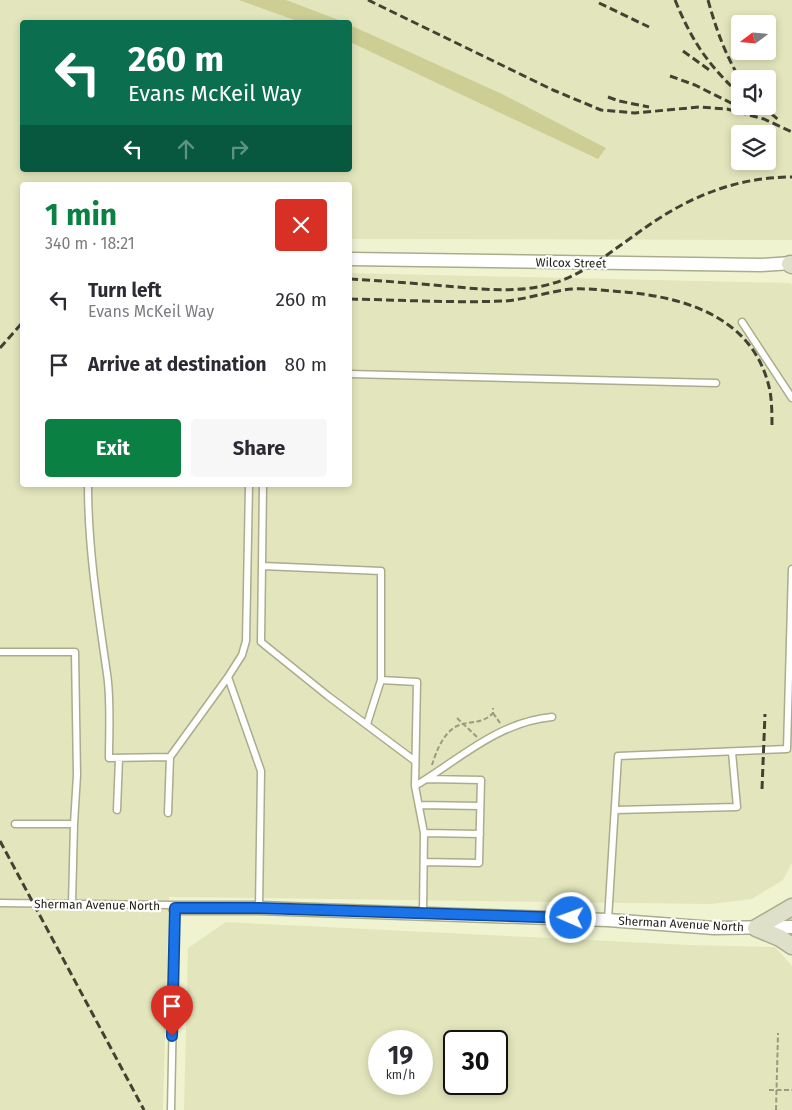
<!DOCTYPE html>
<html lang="en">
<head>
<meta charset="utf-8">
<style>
  :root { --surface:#fff; --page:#f7f7f7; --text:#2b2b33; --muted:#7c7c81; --accent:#0b8043 }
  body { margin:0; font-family:"Fira Sans",sans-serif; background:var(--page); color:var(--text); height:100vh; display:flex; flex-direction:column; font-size:19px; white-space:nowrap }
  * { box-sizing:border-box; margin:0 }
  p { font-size:16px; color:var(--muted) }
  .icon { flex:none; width:28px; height:28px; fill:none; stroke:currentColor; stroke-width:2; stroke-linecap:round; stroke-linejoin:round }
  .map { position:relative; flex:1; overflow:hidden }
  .side { position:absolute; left:20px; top:182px; width:332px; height:305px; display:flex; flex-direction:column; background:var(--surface); border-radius:5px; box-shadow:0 2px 8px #0003 }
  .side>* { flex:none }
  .banner { position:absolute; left:20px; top:20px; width:332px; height:152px; border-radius:5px; box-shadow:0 2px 8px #0003; background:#0b6e4f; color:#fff; overflow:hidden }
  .needle { width:32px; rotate:254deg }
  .fabs { position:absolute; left:731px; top:15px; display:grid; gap:10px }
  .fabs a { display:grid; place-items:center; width:45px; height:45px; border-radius:5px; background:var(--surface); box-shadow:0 2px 8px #0003; font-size:25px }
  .speed { position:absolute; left:368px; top:1030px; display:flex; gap:10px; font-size:25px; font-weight:700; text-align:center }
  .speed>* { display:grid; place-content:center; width:65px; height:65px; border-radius:50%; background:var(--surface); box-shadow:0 2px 8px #0003; line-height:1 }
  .speed small { font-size:12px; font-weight:400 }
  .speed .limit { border:2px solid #111; border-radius:8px; background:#fff; color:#111 }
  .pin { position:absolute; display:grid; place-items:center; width:42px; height:42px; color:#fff; margin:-51px -21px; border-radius:50% 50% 50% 0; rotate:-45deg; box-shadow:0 0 5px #0007 }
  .pin .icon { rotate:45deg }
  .me { position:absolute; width:55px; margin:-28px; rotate:272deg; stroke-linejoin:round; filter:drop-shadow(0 0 4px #0008) }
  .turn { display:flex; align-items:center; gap:18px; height:105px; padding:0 25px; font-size:22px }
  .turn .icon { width:65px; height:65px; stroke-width:2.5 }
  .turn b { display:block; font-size:35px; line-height:42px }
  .lanes { display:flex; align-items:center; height:48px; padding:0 25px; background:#0003; justify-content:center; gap:25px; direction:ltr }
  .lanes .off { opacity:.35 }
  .round { display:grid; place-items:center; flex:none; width:52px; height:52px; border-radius:5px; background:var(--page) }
  .summary { display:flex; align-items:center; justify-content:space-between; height:85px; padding:0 25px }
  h1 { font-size:30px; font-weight:700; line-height:38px; color:var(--accent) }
  .primary-button { display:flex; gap:10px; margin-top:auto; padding:10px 25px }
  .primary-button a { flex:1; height:58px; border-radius:5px; background:var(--accent); color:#fff; font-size:20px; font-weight:700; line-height:58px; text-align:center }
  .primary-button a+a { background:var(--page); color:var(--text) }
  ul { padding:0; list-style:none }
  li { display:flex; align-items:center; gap:15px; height:65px; padding:0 25px }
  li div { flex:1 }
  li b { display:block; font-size:19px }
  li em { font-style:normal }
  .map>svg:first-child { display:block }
  .built { fill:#e3e6bc; fill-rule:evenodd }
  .green { fill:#ccce94 }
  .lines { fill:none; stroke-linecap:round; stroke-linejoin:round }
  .lane-casing { stroke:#aaac8b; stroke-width:9 }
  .street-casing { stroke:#aaac8b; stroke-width:15 }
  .secondary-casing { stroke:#aaac8b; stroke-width:19 }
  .path { stroke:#999b81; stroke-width:2; stroke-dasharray:5 2.5; stroke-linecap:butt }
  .lane { stroke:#fff; stroke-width:6 }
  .street { stroke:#fff; stroke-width:12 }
  .secondary { stroke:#dfe0c9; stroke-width:16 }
  .rail { stroke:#414232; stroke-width:3; stroke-dasharray:8 4; stroke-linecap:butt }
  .route-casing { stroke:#114b97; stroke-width:12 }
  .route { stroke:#1a73e8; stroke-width:9 }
  .labels { text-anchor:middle; stroke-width:4.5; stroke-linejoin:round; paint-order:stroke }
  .street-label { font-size:12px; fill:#1c1c10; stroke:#fff }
</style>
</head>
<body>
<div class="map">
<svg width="792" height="1110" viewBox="0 0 792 1110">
  <rect width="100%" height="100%" fill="#f0f3d0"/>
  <!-- built -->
  <path class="built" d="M 0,0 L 792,0 L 792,240 L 350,239 L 350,185 L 22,185 L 22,485 L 350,485 L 350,273 L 790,283 L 792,285 L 792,863 L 783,880 L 752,899 L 711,904 L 169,897 L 163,1110 L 0,1110 ZM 22,22 L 350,22 L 350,170 L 22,170 ZM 740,24 L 768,24 L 768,51 L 740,51 ZM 740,79 L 768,79 L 768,106 L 740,106 ZM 740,134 L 768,134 L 768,161 L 740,161 Z
    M 226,922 L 690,945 L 775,947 L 792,966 L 792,1110 L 184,1110 L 188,948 ZM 379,1041 L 421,1041 L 421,1084 L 379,1084 ZM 454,1041 L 496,1041 L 496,1084 L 454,1084 Z"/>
  <!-- green -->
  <path class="green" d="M 239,0 L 286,0 L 344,22 L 300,22 Z
    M 350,25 L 502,94 L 606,148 L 598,159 L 350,42 Z"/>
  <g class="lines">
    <!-- lane casing -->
    <g class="lane-casing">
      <path id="lane" d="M 742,322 L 792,398
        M 350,374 L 716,383
        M 88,485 C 88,549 98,611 107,674 C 111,700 109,731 109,758 L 170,757
        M 263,485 L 261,642 L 328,696 L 415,761
        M 262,566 L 381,571 L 381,680 L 417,682 L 415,786 L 424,833 L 423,913
        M 0,652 L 75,652 L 77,775 L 74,824 L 72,904
        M 228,677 L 261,771 L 259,908
        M 367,724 L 381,680
        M 415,786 C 460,759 498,722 552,717
        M 419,805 L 480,806
        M 117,810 L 119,758
        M 615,810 L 737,807 L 732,752
        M 168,813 L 170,757 L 228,677 L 242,655 L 246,641 L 249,485
        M 15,824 L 74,824
        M 424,833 L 480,834
        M 424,862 L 479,863 L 481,780 L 427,779
        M 0,903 L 172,905 L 175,908 L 171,1110
        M 608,920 L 618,756 L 787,749 L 792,569"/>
    </g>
    <!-- street casing -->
    <g class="street-casing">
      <path id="street" d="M 350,259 L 761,265 L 792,263
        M 175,908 L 259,908 L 608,920 L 714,928 L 792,927"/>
    </g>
    <!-- secondary casing -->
    <g class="secondary-casing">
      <path id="secondary" d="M 790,264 L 792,265
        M 756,928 L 792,907
        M 756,928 L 780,938 L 792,946"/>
    </g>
    <!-- path -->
    <path class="path" d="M 493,713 L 500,723
      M 457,718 L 477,737
      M 432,765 C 436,752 443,733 457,726 C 470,720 482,725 493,713 L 493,708
      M 769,1090 L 792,1090
      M 776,1110 L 778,1033"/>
    <!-- lane -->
    <use href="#lane" class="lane"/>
    <!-- street -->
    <use href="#street" class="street"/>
    <!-- secondary -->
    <use href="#secondary" class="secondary"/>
    <!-- rail -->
    <path class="rail" d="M 368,0 L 553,90 L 601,110 L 635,113 L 699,107 L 727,109 L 764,119 L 792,132
      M 675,0 C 690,36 703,58 731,86
      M 708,0 C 716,29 725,54 740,79
      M 599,3 L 649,27
      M 683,51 L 712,72
      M 670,76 L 695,85 L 739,107
      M 608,97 L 619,101 L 649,107
      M 762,106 L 780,121
      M 350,279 C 382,281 413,283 445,286 C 481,289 518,294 554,283 C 584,274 609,253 635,235 C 682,200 732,177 792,177
      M 350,299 C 402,300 454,303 505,301 C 528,299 550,291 572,289 C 590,288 608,291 625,292 C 689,298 755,319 770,391 C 772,403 772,416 772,429
      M 0,348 L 22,323
      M 762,789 L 765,714
      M 0,841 L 144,1110"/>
  </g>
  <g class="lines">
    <!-- route casing -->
    <g class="route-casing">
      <path id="route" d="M 172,1036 L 175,908 L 259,908 L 571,918"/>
    </g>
    <!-- route -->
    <use href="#route" class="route"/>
  </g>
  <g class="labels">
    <!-- street labels -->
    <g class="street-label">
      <text transform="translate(571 263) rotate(1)" y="4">Wilcox Street</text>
      <text transform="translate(97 905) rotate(1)" y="4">Sherman Avenue North</text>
      <text transform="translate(681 924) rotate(3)" y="4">Sherman Avenue North</text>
    </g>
  </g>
</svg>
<div class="fabs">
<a><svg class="needle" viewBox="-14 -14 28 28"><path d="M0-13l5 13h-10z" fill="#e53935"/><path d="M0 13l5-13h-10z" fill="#7c7c81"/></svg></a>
<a><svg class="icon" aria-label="sound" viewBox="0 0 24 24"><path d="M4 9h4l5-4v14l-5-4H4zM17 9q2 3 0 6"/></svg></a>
<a><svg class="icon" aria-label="layers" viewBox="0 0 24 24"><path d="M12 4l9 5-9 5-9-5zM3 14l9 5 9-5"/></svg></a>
</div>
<div class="speed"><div>19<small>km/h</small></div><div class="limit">30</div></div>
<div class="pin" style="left:172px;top:1036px;background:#d93025"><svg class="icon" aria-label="arrive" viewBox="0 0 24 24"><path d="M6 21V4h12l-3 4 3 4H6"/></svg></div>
<svg class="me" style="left:571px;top:918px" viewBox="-20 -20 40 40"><circle r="17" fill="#1a73e8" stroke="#fff" stroke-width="3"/><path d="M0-11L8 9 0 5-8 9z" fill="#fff"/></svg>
<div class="banner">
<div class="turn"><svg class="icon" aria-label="left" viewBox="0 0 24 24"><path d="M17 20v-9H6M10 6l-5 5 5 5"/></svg><div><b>260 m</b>Evans McKeil Way</div></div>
<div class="lanes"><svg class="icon" aria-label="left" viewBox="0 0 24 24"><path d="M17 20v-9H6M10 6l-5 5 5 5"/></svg><svg class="icon off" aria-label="ahead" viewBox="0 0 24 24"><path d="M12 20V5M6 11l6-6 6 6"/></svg><svg class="icon off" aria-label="right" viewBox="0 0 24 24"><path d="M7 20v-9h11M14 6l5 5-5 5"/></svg></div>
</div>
<section class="side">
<div class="summary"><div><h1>1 min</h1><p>340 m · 18:21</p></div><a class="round" style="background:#d93025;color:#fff"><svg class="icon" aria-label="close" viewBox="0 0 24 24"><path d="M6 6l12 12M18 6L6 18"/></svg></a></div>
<ul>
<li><svg class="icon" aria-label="left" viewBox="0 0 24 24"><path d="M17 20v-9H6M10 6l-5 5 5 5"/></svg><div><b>Turn left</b><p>Evans McKeil Way</p></div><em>260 m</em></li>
<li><svg class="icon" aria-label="arrive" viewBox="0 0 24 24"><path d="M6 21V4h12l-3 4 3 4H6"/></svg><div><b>Arrive at destination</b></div><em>80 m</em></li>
</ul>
<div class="primary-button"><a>Exit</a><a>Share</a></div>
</section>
</div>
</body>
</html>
